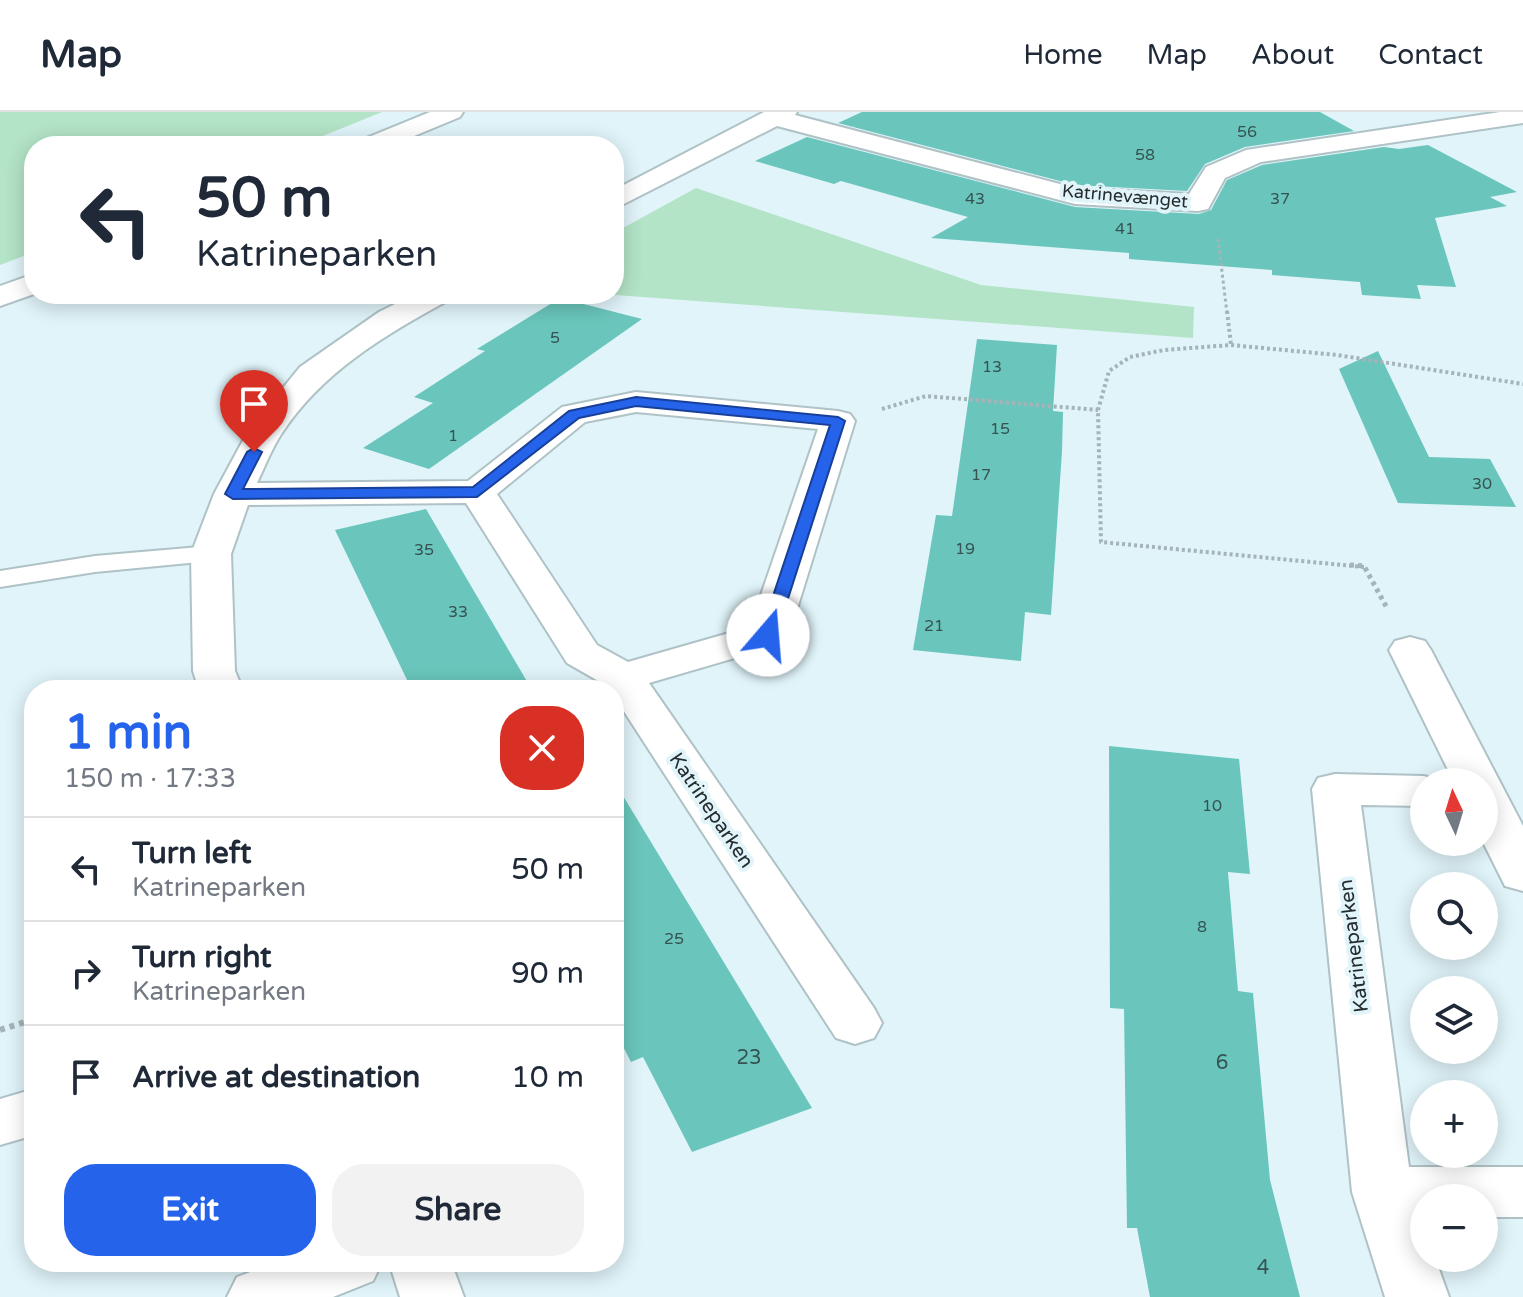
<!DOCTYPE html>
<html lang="en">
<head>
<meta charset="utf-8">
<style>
  :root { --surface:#fff; --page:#f2f2f3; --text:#1f2937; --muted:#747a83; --line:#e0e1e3; --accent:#2563eb }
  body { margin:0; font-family:"Varela Round",sans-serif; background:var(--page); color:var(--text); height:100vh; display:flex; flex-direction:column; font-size:30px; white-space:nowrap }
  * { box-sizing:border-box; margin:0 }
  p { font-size:26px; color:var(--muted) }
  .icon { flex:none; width:44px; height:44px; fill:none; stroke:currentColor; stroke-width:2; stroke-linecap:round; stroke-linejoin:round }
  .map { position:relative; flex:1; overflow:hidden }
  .side { position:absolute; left:24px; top:568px; width:600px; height:592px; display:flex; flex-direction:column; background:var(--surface); border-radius:32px; box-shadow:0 4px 20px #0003 }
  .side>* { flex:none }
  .banner { position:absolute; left:24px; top:24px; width:600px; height:168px; border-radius:32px; box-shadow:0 4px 20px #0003; background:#fff; color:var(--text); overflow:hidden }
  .needle { width:52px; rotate:356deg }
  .controls { position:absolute; left:1410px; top:656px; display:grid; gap:16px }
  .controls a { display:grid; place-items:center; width:88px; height:88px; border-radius:50%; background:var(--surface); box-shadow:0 4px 20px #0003; font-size:40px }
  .pin { position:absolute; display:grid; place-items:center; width:68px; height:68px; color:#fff; margin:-82px -34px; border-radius:50% 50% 50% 0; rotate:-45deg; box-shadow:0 0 8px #0007 }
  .pin .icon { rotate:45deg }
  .me { position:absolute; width:88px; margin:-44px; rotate:18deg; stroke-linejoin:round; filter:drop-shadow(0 0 6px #0008) }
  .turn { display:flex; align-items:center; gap:28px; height:168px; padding:0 40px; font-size:36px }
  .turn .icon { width:104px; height:104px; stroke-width:2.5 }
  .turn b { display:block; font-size:56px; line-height:68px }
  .round { display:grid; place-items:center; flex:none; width:84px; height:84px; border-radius:32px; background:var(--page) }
  .head { display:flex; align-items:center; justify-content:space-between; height:136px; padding:0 40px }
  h1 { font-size:48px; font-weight:800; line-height:60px; color:var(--accent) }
  .button { display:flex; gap:16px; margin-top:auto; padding:16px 40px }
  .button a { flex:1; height:92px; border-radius:32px; background:var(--accent); color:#fff; font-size:32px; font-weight:800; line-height:92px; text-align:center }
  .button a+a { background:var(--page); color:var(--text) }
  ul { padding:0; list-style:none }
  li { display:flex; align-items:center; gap:24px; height:104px; padding:0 40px; border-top:2px solid var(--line) }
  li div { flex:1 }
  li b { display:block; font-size:30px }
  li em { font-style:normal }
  header { display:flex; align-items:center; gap:48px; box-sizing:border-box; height:112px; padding:0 40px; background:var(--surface); border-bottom:2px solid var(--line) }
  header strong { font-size:38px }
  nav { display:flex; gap:44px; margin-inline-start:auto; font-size:28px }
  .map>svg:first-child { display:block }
  .green { fill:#b3e4c7 }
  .building { fill:#6ac6bc }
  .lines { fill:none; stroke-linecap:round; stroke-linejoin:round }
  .service-casing { stroke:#afc2c6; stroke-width:4 }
  .minor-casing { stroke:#afc2c6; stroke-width:4 }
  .primary-casing { stroke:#afc2c6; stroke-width:4 }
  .path-far3 { stroke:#a4b4b8; stroke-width:3; stroke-dasharray:3 3; stroke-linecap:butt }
  .path-far2 { stroke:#a4b4b8; stroke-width:4; stroke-dasharray:3 3; stroke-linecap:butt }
  .path-far1 { stroke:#a4b4b8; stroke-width:5; stroke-dasharray:4 4; stroke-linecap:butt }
  .path { stroke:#a4b4b8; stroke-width:6; stroke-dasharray:5 5; stroke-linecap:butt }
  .service { fill:#fff; fill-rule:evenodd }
  .minor { fill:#fff; fill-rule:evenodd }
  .primary { fill:#fff; fill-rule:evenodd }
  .route { fill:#2563eb; stroke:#184099; stroke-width:2 }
  .labels { text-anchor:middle; stroke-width:8; stroke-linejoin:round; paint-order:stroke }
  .number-label { font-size:16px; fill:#365352 }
  .far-street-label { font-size:18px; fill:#252d2f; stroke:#e0f4f9 }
  .street-label { font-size:20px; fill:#252d2f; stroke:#e0f4f9 }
  .near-number-label { font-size:20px; fill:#365352 }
</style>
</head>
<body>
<header>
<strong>Map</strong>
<nav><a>Home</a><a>Map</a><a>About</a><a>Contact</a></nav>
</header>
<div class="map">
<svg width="1523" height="1185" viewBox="0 0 1523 1185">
  <rect width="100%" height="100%" fill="#e0f4f9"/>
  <!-- green -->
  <path class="green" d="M 0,0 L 382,0 L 298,34 L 34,34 L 34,140 L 0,153 Z
    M 696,76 L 981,173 L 1194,195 L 1193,226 L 602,182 L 614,182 L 614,121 Z"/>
  <!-- building -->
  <path class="building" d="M 862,0 L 1320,0 L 1354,19 L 1245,35 L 1205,52 L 1187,79 L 1075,73 L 838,11 Z
    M 807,25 L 1075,95 L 1199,102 L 1211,98 L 1227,68 L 1262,53 L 1384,35 L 1399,37 L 1428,33 L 1517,80 L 1490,85 L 1507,94 L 1435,106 L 1456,175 L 1417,173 L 1421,187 L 1362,183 L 1360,170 L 1272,163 L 1272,158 L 1129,147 L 1129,141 L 931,126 L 968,105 L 841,69 L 834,72 L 755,49 Z
    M 560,186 L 642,207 L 429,357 L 363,336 L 433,291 L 414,285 L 485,239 L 477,237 Z
    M 977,227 L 1057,233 L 1053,299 L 1063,300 L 1062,339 L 1051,503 L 1025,500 L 1021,549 L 913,538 L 936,403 L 952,404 Z
    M 1378,239 L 1429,345 L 1490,347 L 1516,395 L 1398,391 L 1339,257 Z
    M 426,397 L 471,474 L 532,578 L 422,578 L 418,570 L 409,572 L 335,418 Z
    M 1109,634 L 1239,647 L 1250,762 L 1228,760 L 1238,879 L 1253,881 L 1270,1068 L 1300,1185 L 1150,1185 L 1137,1116 L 1127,1116 L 1124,897 L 1110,896 Z
    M 614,669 L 754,900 L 812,996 L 692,1040 L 643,945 L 631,950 L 614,917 Z"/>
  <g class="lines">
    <!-- service casing -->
    <g class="service-casing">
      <path id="service" d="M 211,434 L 220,436 L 224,442 L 220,448 L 95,460 L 0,475 L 0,459 L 95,444 Z"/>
    </g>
    <!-- minor casing -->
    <g class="minor-casing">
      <path id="minor" d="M 764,0 L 797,0 L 795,3 L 1075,76 L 1189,82 L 1206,55 L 1246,38 L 1500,0 L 1523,0 L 1523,11 L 1261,50 L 1225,66 L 1208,97 L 1198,99 L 1075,92 L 777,14 L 614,97 L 614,78 Z
        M 415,182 L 453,182 L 449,188 C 386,222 322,260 282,321 C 272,336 265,354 257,371 L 468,369 L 562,295 L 636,280 L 838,299 L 850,302 L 855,309 L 789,523 L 783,532 L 649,571 L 874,896 L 882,911 L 874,926 L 855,932 L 836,926 L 614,584 L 614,578 L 567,551 L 466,391 L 248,393 L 231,442 L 235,559 L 243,578 L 199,578 L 193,559 L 191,442 L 214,382 L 248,319 L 300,255 L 379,200 ZM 636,300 L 818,317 L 750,515 L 628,550 L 597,533 L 497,382 L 585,310 Z
        M 1410,525 L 1425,529 L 1431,538 L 1523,714 L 1523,779 L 1505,774 L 1483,730 L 1484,670 L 1454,670 L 1389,538 L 1395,529 Z
        M 1335,662 L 1424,664 L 1442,670 L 1424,670 L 1424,694 L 1361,693 L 1409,1055 L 1523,1055 L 1523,1105 L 1484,1105 L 1484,1086 L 1424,1086 L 1424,1105 L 1421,1105 L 1424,1114 L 1424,1146 L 1435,1146 L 1449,1185 L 1385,1185 L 1352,1080 L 1312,677 L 1318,666 Z
        M 34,977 L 34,1023 L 0,1033 L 0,987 Z
        M 277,1150 L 382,1150 L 373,1169 L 333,1185 L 227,1185 L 237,1165 Z
        M 389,1150 L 451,1150 L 464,1185 L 400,1185 Z"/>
    </g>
    <!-- primary casing -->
    <g class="primary-casing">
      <path id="primary" d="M 430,0 L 463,0 L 460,5 L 390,34 L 355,34 L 359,29 Z
        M 34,162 L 34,182 L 0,194 L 0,174 Z"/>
    </g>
    <!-- path-far3 -->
    <path class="path-far3" d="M 1218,127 L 1227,201"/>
    <!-- path-far2 -->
    <path class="path-far2" d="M 1227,199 L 1231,233
      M 882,297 L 926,284 L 1098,298
      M 1364,455 L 1101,430 L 1098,298 L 1109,259 L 1130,245 L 1164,238 L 1231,233 L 1337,243 L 1523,272"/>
    <!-- path-far1 -->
    <path class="path-far1" d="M 1350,453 L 1364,454 L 1387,496"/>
    <!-- path -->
    <path class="path" d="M 0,918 L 34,907"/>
    <!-- service -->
    <use href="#service" class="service"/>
    <!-- minor -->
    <use href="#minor" class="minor"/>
    <!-- primary -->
    <use href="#primary" class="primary"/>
  </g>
  <!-- route -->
  <path class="route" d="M 636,285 L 838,305 L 845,309 L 775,527 L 762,527 L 760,523 L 830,313 L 636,294 L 579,306 L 477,385 L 233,387 L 225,382 L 247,340 L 254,336 L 262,340 L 243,377 L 473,375 L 569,299 Z"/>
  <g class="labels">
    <!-- number labels -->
    <g class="number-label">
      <text x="1247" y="25">56</text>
      <text x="1145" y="48">58</text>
      <text x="975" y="92">43</text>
      <text x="1280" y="92">37</text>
      <text x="1125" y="122">41</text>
      <text x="555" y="231">5</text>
      <text x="992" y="260">13</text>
      <text x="1000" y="322">15</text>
      <text x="453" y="329">1</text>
      <text x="981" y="368">17</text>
      <text x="1482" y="377">30</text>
      <text x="965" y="442">19</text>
      <text x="424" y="443">35</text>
      <text x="458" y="505">33</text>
      <text x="934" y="519">21</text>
      <text x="1212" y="699">10</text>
      <text x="1202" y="820">8</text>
      <text x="674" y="832">25</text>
    </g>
    <!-- far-street labels -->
    <g class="far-street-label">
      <text transform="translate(1125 84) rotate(5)" y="6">Katrinevænget</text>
    </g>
    <!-- street labels -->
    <g class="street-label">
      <text transform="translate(712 698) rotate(56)" y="7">Katrineparken</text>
      <text transform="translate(1353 834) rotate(-97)" y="7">Katrineparken</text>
    </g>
    <!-- near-number labels -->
    <g class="near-number-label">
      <text x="749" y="952">23</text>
      <text x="1222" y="957">6</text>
      <text x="1263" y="1162">4</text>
    </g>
  </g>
</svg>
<div class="controls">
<a><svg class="needle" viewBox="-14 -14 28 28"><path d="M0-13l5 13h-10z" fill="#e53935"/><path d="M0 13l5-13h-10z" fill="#747a83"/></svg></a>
<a><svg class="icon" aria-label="search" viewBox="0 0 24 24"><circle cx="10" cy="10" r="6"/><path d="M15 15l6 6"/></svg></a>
<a><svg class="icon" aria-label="layers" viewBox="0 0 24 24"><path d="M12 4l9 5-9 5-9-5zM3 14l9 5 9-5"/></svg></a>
<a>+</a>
<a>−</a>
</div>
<div class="pin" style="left:254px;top:340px;background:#d93025"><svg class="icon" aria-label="arrive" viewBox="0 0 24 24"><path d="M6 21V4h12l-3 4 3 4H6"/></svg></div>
<svg class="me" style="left:768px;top:523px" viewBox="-20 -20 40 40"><circle r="19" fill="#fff"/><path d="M0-13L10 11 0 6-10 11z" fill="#2563eb"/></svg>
<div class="banner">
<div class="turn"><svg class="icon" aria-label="left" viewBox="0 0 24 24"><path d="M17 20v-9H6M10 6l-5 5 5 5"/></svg><div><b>50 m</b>Katrineparken</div></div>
</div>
<section class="side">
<div class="head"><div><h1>1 min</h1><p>150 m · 17:33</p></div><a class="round" style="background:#d93025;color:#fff"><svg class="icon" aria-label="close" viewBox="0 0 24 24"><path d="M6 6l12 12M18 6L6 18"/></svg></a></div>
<ul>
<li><svg class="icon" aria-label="left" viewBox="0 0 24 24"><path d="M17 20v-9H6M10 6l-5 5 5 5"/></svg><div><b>Turn left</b><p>Katrineparken</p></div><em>50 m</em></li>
<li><svg class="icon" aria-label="right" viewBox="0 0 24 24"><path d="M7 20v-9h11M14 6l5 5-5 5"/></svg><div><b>Turn right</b><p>Katrineparken</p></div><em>90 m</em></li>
<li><svg class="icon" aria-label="arrive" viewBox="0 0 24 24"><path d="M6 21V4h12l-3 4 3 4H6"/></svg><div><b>Arrive at destination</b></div><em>10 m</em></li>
</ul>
<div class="button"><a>Exit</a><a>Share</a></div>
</section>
</div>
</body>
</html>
